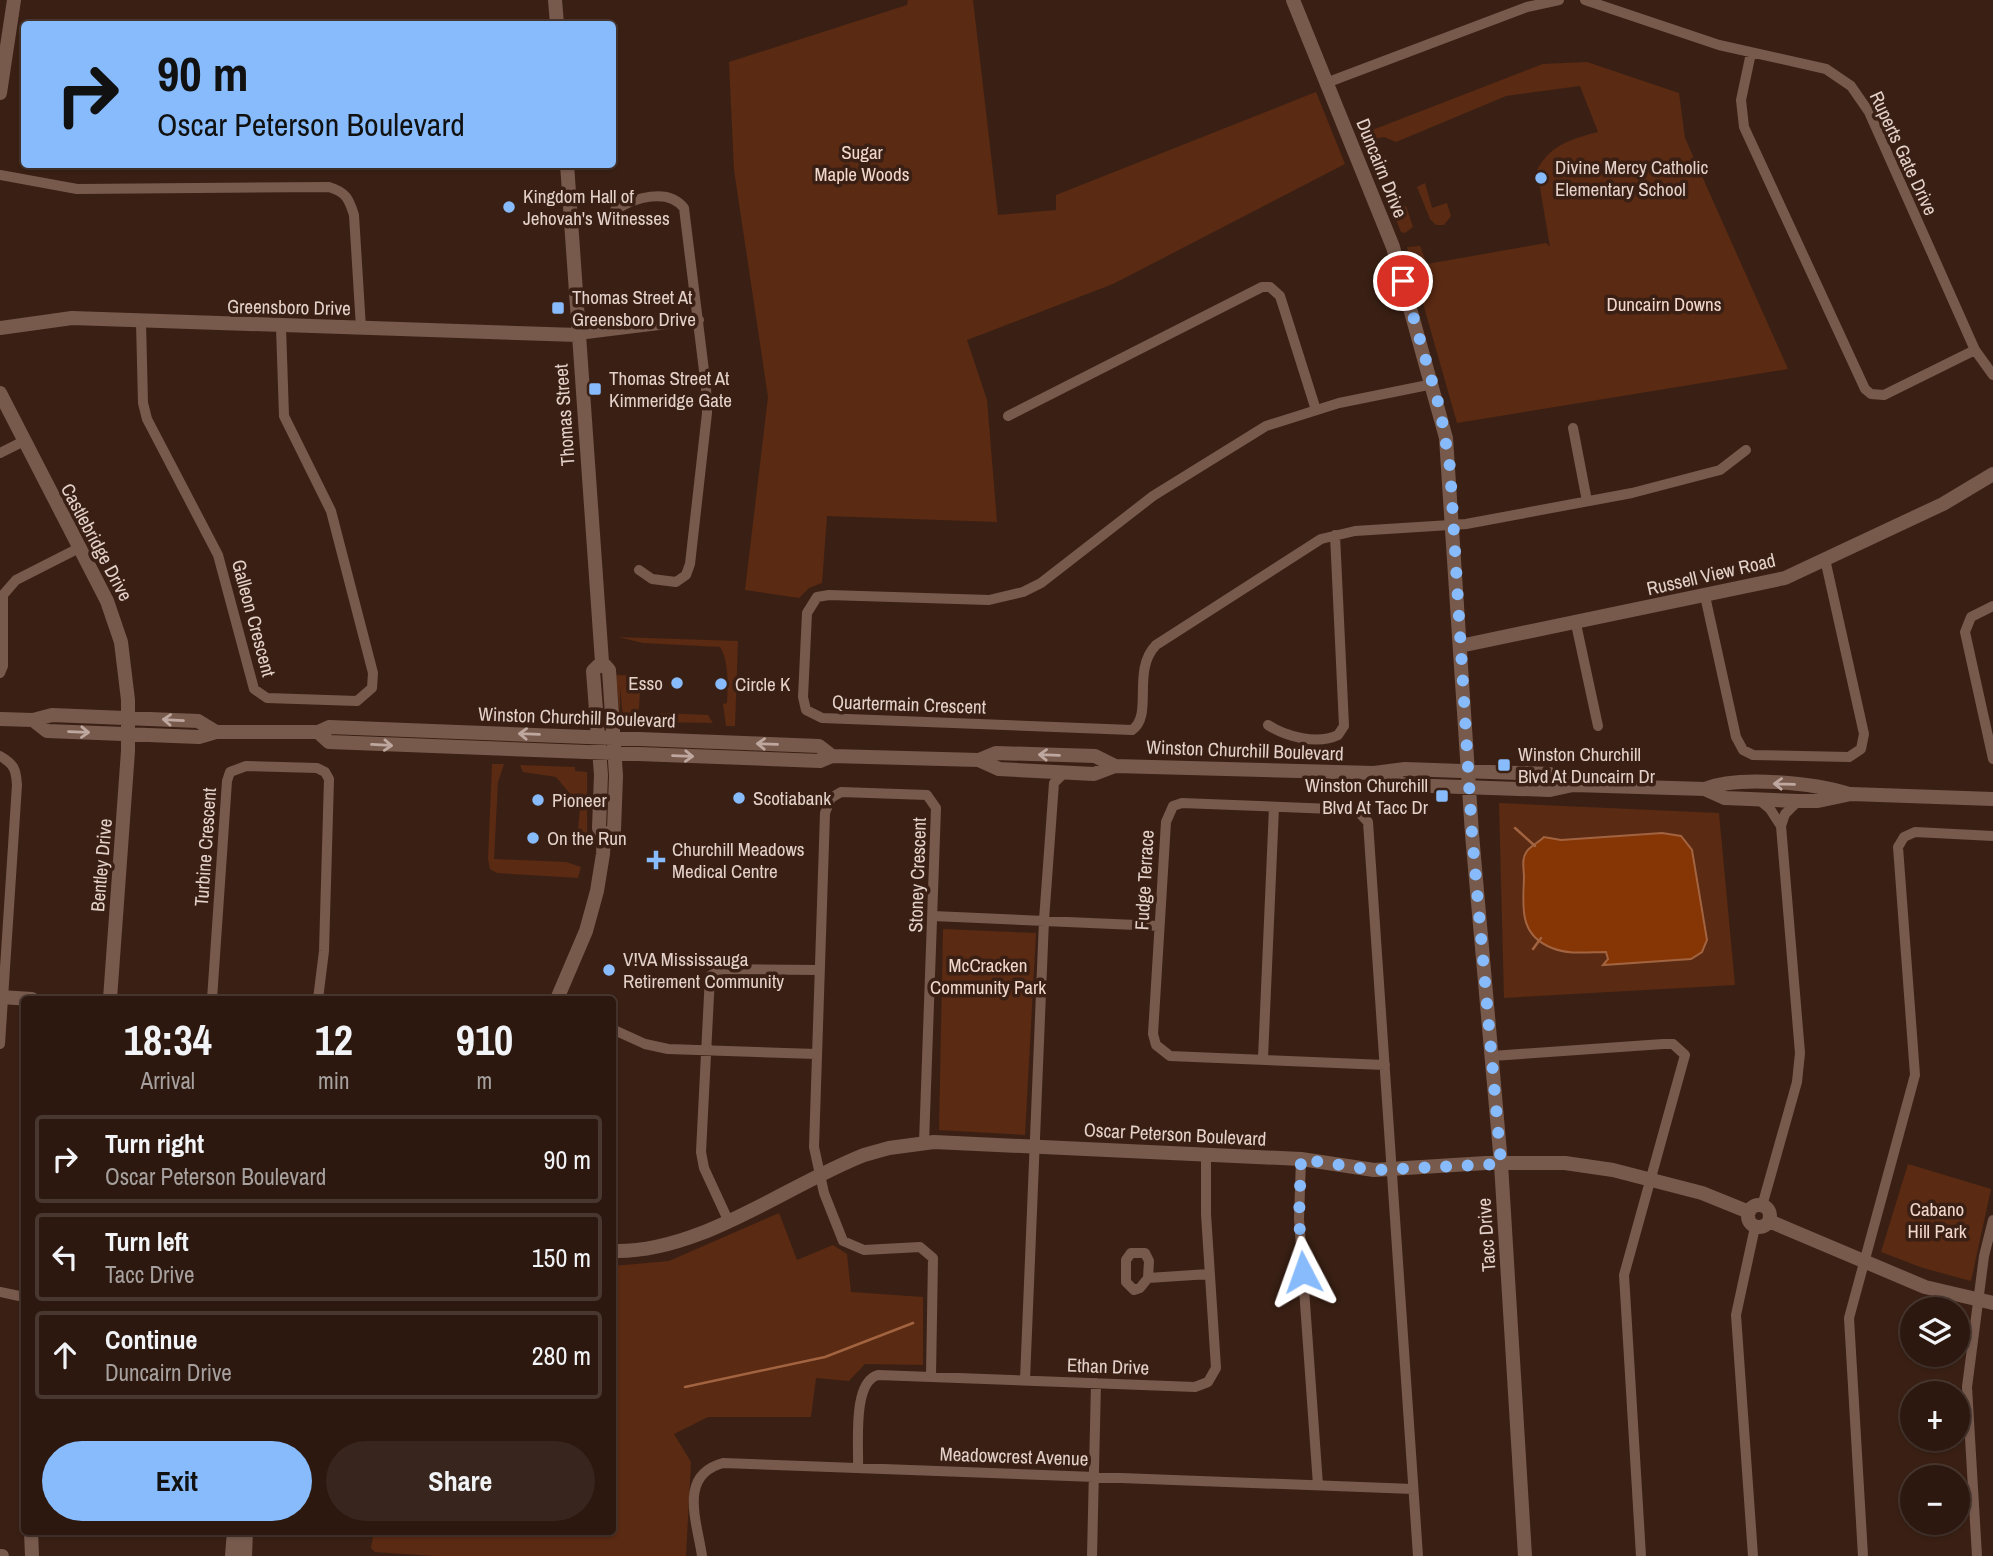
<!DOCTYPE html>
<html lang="en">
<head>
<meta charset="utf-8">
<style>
  :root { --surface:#2c180f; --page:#38251d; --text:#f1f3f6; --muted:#a6a09e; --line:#48372f; --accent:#87bbfb }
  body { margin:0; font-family:"Archivo Narrow",sans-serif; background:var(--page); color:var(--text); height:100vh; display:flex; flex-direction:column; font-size:26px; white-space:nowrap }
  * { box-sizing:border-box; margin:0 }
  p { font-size:23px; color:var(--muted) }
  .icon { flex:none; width:38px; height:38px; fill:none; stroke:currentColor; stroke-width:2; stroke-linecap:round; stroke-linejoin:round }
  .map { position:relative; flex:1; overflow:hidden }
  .drawer { position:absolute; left:21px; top:996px; width:595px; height:539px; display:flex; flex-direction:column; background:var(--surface); border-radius:7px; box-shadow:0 2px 5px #0004,0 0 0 2px var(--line) }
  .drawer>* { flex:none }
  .banner { position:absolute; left:21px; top:21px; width:595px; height:147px; border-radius:7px; box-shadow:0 2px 5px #0004,0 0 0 2px var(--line); background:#87bbfb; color:#111; overflow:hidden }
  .tools { position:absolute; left:1900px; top:1297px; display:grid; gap:14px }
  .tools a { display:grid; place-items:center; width:70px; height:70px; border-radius:50%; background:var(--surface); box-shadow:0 2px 5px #0004,0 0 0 2px var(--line); font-size:35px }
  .pin { position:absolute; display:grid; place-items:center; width:60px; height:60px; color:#fff; margin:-30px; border:4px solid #fff; border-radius:50%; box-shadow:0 2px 7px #0007 }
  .me { position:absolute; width:77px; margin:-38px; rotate:356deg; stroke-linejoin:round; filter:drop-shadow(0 0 5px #0008) }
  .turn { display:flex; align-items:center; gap:24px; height:147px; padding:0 21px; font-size:32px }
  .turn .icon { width:91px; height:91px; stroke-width:2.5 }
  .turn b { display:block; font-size:49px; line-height:60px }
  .eta { display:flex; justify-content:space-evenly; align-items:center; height:119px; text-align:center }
  .eta b { font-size:42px; font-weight:700; line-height:49px }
  .cta { display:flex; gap:14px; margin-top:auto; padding:14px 21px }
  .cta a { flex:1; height:80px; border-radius:42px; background:var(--accent); color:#111; font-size:28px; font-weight:700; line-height:80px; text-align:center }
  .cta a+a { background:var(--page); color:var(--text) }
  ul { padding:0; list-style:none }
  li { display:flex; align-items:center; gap:21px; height:88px; margin:0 14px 10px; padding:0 7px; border:4px solid var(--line); border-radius:7px }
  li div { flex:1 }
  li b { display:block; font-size:26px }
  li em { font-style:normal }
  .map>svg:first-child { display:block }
  .green { fill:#5a2a13; fill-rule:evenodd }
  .water { fill:#863505; stroke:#a26440; stroke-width:2 }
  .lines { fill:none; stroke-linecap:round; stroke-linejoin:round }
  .stream { stroke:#a26440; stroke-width:2.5 }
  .street { stroke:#785a4d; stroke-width:10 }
  .secondary { stroke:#785a4d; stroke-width:14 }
  .oneway { stroke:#bea79e }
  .route { stroke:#87bbfb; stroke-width:12; stroke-dasharray:0 21.6 }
  .poi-dot { fill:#87bbfb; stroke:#3a2014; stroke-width:2.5 }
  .labels { text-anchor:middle; stroke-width:7; stroke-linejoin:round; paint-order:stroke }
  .park-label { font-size:19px; fill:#f0d8cd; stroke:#3a2014 }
  .street-label { font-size:19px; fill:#e3d1ca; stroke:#3a2014 }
  .poi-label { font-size:19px; fill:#e3d1ca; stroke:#3a2014; text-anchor:start }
</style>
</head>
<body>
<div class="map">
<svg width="1993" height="1556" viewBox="0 0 1993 1556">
  <rect width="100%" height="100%" fill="#3a2014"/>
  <!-- green -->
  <path class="green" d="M 908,0 L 973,0 L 998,215 L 1056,210 L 1056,195 L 1316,92 L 1345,164 L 1113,284 L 967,340 L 987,400 L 997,522 L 827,516 L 822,583 L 809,588 L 799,598 L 745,590 L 768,397 L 734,170 L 729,62 L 907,5 Z
    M 1587,62 L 1679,93 L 1685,138 L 1788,369 L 1457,423 L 1407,247 L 1420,246 L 1427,264 L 1546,243 L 1550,247 L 1537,170 C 1551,144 1572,139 1598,132 L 1580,86 L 1506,96 L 1396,142 L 1384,137 L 1364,141 L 1362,134 L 1543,64 Z
    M 1375,152 L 1385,156 L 1388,161 L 1382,164 L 1400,208 L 1406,206 L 1413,227 L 1405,233 L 1401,232 L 1370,154 Z
    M 1425,183 L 1432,208 L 1447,203 L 1451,216 L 1444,225 L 1436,225 L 1430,219 L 1417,187 Z
    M 618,637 L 738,641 L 735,726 L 726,726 L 723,704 L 727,703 C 728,686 729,661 720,647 L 643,643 Z
    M 616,675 L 641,676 L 638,722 L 623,718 L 620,686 L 620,717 Z
    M 661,713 L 708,715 L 713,723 L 655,722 Z
    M 492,764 L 504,764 L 498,782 L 494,859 L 566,862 L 581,867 L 578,878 L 497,873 L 490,869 L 488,859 Z
    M 520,765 L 575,767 L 575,771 L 587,772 L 587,836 L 570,831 L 578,829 L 580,809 L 571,808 L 571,795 L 556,777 L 523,772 Z
    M 1499,803 L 1719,813 L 1735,985 L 1504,998 ZM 1662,833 L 1681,836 L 1612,966 L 1607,952 C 1554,953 1517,945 1523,883 C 1527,851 1519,861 1544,837 L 1561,840 Z
    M 943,929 L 1036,933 L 1025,1135 L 939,1130 Z
    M 1908,1164 L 1991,1189 L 1971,1281 L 1923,1268 L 1881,1252 Z
    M 779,1213 L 797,1260 L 833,1245 L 847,1254 L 851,1292 L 923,1297 L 923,1365 L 865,1364 L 849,1381 L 816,1378 L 811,1417 L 708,1417 L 674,1434 L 691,1462 L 686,1556 L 435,1556 L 375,1552 L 371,1548 L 374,1531 L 612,1531 L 613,1266 L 669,1261 Z"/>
  <!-- water -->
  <path class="water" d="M 1662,833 L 1681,836 L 1692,850 L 1707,940 L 1702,952 L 1691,959 L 1603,965 L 1608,959 L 1606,952 C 1589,952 1569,955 1552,948 C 1518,935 1523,905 1524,878 C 1524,868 1521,859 1527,851 C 1531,846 1539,842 1544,837 L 1561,840 Z"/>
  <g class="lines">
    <!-- stream -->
    <path class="stream" d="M 1515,828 L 1535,846
      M 1533,949 L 1541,938
      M 685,1387 L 825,1357 L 913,1323"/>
    <!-- street -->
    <path class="street" d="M 1585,0 L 1719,45 L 1826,69 L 1851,86 L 1869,112 L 1975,350 L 1993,375
      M 1751,53 L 1741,100 L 1744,127 L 1865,389 L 1871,394 L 1884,395 L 1975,350
      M 1326,83 L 1527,7 L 1559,0
      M 0,175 L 77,189 L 329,187 C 346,192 349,199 354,215 L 361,328
      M 615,210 C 634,198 668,187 684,208 L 706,387 L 707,413 L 690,564 L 686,575 L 676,582 L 652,579 L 639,570
      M 141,322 L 143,403 L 147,419 L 218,555 L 254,689 L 267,698 L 357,701 L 372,688 L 373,673 L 331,511 L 284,416 L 281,327
      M 578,335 L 699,320
      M 1433,384 L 1339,403 L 1266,426 L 1153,496 L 1041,583 L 1023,592 L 989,600 L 829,595 L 817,597 L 807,613 L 803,697 L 806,710 L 822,718 L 1132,730 C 1154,715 1131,671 1156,645 L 1321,539 L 1355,531 L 1466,524 L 1632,493 L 1720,470 L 1746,450
      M 1008,416 L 1262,287 L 1270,287 L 1280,296 L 1316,410
      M 1573,428 L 1587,501
      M 0,453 L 22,442
      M 1705,596 L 1736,737 L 1743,750 L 1753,755 L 1849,757 L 1861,749 L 1864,734 L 1825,559
      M 1993,606 L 1971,617 L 1965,632 L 1993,759
      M 1576,624 L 1598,726
      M 0,673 L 3,666 L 3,595 L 16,580 L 79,548
      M 1268,725 C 1286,737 1318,745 1338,735 L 1344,726 L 1335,535
      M 0,756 C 14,764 16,769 17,785 L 0,1044
      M 1758,799 L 1770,809 L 1781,826 L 1800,1053 L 1797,1082 L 1762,1206
      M 1781,826 L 1785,814 L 1798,801
      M 933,916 L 1159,926
      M 212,999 L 227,781 L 230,772 L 246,766 L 317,768 L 325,772 L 329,779 L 324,951 L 318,999
      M 612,1029 L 645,1044 L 668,1049 L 816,1054
      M 1492,1056 L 1663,1044 L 1673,1044 L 1685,1055 L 1624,1275 L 1641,1556
      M 1263,1058 L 1274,807
      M 1385,1065 L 1170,1056 L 1156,1045 L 1153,1034 L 1166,822 L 1173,806 L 1182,803 L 1357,810 L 1368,822 L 1418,1556
      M 924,1143 L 936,808 L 927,795 L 841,792 L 831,798 L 825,813 L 814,1147 L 824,1193 L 843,1241 L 864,1250 L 920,1247 L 933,1258 L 931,1376
      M 1301,1159 L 1299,1219 L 1318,1485
      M 728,1220 L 704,1168 L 701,1152 L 710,976 L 721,969 L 819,970
      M 1148,1278 L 1149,1261 L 1145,1253 L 1131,1253 L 1126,1260 L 1126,1282 L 1134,1290 L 1140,1288 L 1148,1278 L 1209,1274
      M 0,1292 L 24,1297
      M 1025,1380 L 1044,920 L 1054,783 L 1064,773
      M 858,1468 C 859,1445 852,1382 878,1375 L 1195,1387 L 1208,1382 L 1216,1368 L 1206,1214 L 1206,1155
      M 702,1556 C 697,1521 678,1475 723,1463 L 1413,1489
      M 1092,1556 L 1096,1383
      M 1753,1556 L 1736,1315 L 1755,1227
      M 1863,1556 L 1849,1318 L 1915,1075 L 1898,847 L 1904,837 L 1915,832 L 1993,836
      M 1977,1556 L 1967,1387 L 1984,1256 L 1993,1220"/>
    <!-- secondary -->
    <path class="secondary" d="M 555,0 L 557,24
      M 1293,0 L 1393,247 L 1446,438 L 1472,834 L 1501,1164 L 1525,1556
      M 0,93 L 14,0
      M 567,164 L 602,662 L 609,670 L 616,776 L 614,830 L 604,836
      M 0,328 L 72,318 L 578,335
      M 0,393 L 107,601 L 121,642 L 128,700 L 128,751 L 110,999
      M 1460,646 L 1785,578 L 1943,504 L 1993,474
      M 0,719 L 33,720 L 52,715 L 198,721 L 216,732
      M 33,720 L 47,731 L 199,737 L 216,732 L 318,732 L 329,727 L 819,746 L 832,756
      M 318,732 L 329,742 L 820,761 L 832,756 L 979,760 L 999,769 L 1094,774 L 1115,766
      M 979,760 L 996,753 L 1095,756 L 1115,766 L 1374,773 L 1405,769 L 1550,774 L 1573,785
      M 1374,773 L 1405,785 L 1550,790 L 1573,785 L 1705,789 L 1725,798 L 1798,801 L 1818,801 L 1851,794 L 1993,799
      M 1705,789 C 1738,775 1815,783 1849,794
      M 0,997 L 32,999
      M 557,999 L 586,931 L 597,891 L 603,854 L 604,836 L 599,828 L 601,775 L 593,671 L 602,662
      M1748 1216a11 11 0 1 1 22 0a11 11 0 1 1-22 0Z
      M 1769,1221 L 1925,1287 L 1993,1303
      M 612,1251 C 699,1254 785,1186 864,1155 L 889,1148 L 934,1142 L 1301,1159 L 1374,1170 L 1486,1163 L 1565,1163 L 1613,1170 L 1702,1193 L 1749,1212
      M 31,1531 L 32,1556
      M 0,1556 L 2,1556
      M 232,1556 L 234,1531
      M 245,1556 L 246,1531"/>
  </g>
  <!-- one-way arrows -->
  <defs><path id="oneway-shaft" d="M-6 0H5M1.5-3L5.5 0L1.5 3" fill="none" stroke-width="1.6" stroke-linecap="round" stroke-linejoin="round" transform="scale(1.75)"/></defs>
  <g class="oneway">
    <use href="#oneway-shaft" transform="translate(173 720) rotate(-177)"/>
    <use href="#oneway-shaft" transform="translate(79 732) rotate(2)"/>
    <use href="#oneway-shaft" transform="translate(529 734) rotate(-178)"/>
    <use href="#oneway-shaft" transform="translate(767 744) rotate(-178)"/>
    <use href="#oneway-shaft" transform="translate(382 745) rotate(3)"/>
    <use href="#oneway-shaft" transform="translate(1049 755) rotate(-178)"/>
    <use href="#oneway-shaft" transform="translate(683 756) rotate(2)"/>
    <use href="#oneway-shaft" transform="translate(1784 784) rotate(-178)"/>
  </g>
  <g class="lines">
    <!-- route -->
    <path class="route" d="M 1303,1272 L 1299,1219 L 1301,1159 L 1374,1170 L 1501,1164 L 1472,834 L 1450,467 L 1440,409 L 1403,281"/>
  </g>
  <!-- markers -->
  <g class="poi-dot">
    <circle cx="1541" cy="178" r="7"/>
    <circle cx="509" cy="207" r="7"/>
    <rect x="551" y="301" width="14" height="14" rx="3.5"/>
    <rect x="588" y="382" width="14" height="14" rx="3.5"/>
    <circle cx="677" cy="683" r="7"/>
    <circle cx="721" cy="684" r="7"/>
    <rect x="1497" y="758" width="14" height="14" rx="3.5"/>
    <rect x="1435" y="789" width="14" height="14" rx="3.5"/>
    <circle cx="739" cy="798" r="7"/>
    <circle cx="538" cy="800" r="7"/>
    <circle cx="533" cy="838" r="7"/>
    <path d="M652.5 849.5h7v7h7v7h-7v7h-7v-7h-7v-7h7z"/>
    <circle cx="609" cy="970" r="7"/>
  </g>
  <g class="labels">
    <!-- park labels -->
    <g class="park-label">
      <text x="862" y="159">Sugar<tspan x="862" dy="22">Maple Woods</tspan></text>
      <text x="1664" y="311">Duncairn Downs</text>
      <text x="988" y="972">McCracken<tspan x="988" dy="22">Community Park</tspan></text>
      <text x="1937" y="1216">Cabano<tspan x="1937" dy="22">Hill Park</tspan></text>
    </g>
    <!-- street labels -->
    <g class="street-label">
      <text transform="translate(1904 153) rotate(65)" y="7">Ruperts Gate Drive</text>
      <text transform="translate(1382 168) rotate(68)" y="7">Duncairn Drive</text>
      <text transform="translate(289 307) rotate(1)" y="7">Greensboro Drive</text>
      <text transform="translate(564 415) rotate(-94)" y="7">Thomas Street</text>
      <text transform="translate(97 542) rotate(62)" y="7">Castlebridge Drive</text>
      <text transform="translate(1711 574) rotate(-13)" y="7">Russell View Road</text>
      <text transform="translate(254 618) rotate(75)" y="7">Galleon Crescent</text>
      <text transform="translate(909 704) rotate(2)" y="7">Quartermain Crescent</text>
      <text transform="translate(577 717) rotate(2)" y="7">Winston Churchill Boulevard</text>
      <text transform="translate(1245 750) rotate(2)" y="7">Winston Churchill Boulevard</text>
      <text transform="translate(205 847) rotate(-86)" y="7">Turbine Crescent</text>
      <text transform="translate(101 865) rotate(-85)" y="7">Bentley Drive</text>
      <text transform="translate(917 875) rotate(-88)" y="7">Stoney Crescent</text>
      <text transform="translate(1144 880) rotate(-87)" y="7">Fudge Terrace</text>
      <text transform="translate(1175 1134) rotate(3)" y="7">Oscar Peterson Boulevard</text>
      <text transform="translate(1486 1235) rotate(-94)" y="7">Tacc Drive</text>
      <text transform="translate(1108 1366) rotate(2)" y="7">Ethan Drive</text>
      <text transform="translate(1014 1456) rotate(2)" y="7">Meadowcrest Avenue</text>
    </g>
    <!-- poi labels -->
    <g class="poi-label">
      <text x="1555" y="174">Divine Mercy Catholic<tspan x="1555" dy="22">Elementary School</tspan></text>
      <text x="523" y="203">Kingdom Hall of<tspan x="523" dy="22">Jehovah's Witnesses</tspan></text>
      <text x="572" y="304">Thomas Street At<tspan x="572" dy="22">Greensboro Drive</tspan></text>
      <text x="609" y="385">Thomas Street At<tspan x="609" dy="22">Kimmeridge Gate</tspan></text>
      <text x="663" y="690" text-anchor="end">Esso</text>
      <text x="735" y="691">Circle K</text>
      <text x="1518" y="761">Winston Churchill<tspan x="1518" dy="22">Blvd At Duncairn Dr</tspan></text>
      <text x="1428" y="792" text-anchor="end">Winston Churchill<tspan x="1428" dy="22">Blvd At Tacc Dr</tspan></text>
      <text x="753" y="805">Scotiabank</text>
      <text x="552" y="807">Pioneer</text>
      <text x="547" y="845">On the Run</text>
      <text x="672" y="856">Churchill Meadows<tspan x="672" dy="22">Medical Centre</tspan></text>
      <text x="623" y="966">V!VA Mississauga<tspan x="623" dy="22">Retirement Community</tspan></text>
    </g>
  </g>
</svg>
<div class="tools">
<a><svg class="icon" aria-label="layers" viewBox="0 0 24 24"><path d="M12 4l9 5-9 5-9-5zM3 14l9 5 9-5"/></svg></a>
<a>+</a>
<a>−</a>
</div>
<div class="pin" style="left:1403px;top:281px;background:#d93025"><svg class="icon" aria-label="arrive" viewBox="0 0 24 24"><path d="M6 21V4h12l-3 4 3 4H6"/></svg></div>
<svg class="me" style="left:1303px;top:1272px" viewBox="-20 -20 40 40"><path d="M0-17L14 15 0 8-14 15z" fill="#87bbfb" stroke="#fff" stroke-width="4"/></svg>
<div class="banner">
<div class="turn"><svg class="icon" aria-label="right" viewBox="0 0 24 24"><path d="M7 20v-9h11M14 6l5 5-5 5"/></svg><div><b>90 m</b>Oscar Peterson Boulevard</div></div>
</div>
<section class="drawer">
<div class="eta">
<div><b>18:34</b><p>Arrival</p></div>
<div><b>12</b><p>min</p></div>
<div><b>910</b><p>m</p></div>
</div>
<ul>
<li><svg class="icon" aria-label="right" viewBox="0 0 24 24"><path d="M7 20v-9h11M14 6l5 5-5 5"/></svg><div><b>Turn right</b><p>Oscar Peterson Boulevard</p></div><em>90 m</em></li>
<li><svg class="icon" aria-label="left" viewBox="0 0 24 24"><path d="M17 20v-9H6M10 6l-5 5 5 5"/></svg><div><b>Turn left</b><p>Tacc Drive</p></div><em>150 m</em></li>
<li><svg class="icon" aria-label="ahead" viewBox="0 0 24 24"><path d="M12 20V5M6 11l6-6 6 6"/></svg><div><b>Continue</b><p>Duncairn Drive</p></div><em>280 m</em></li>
</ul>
<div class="cta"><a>Exit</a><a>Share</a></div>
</section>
</div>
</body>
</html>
